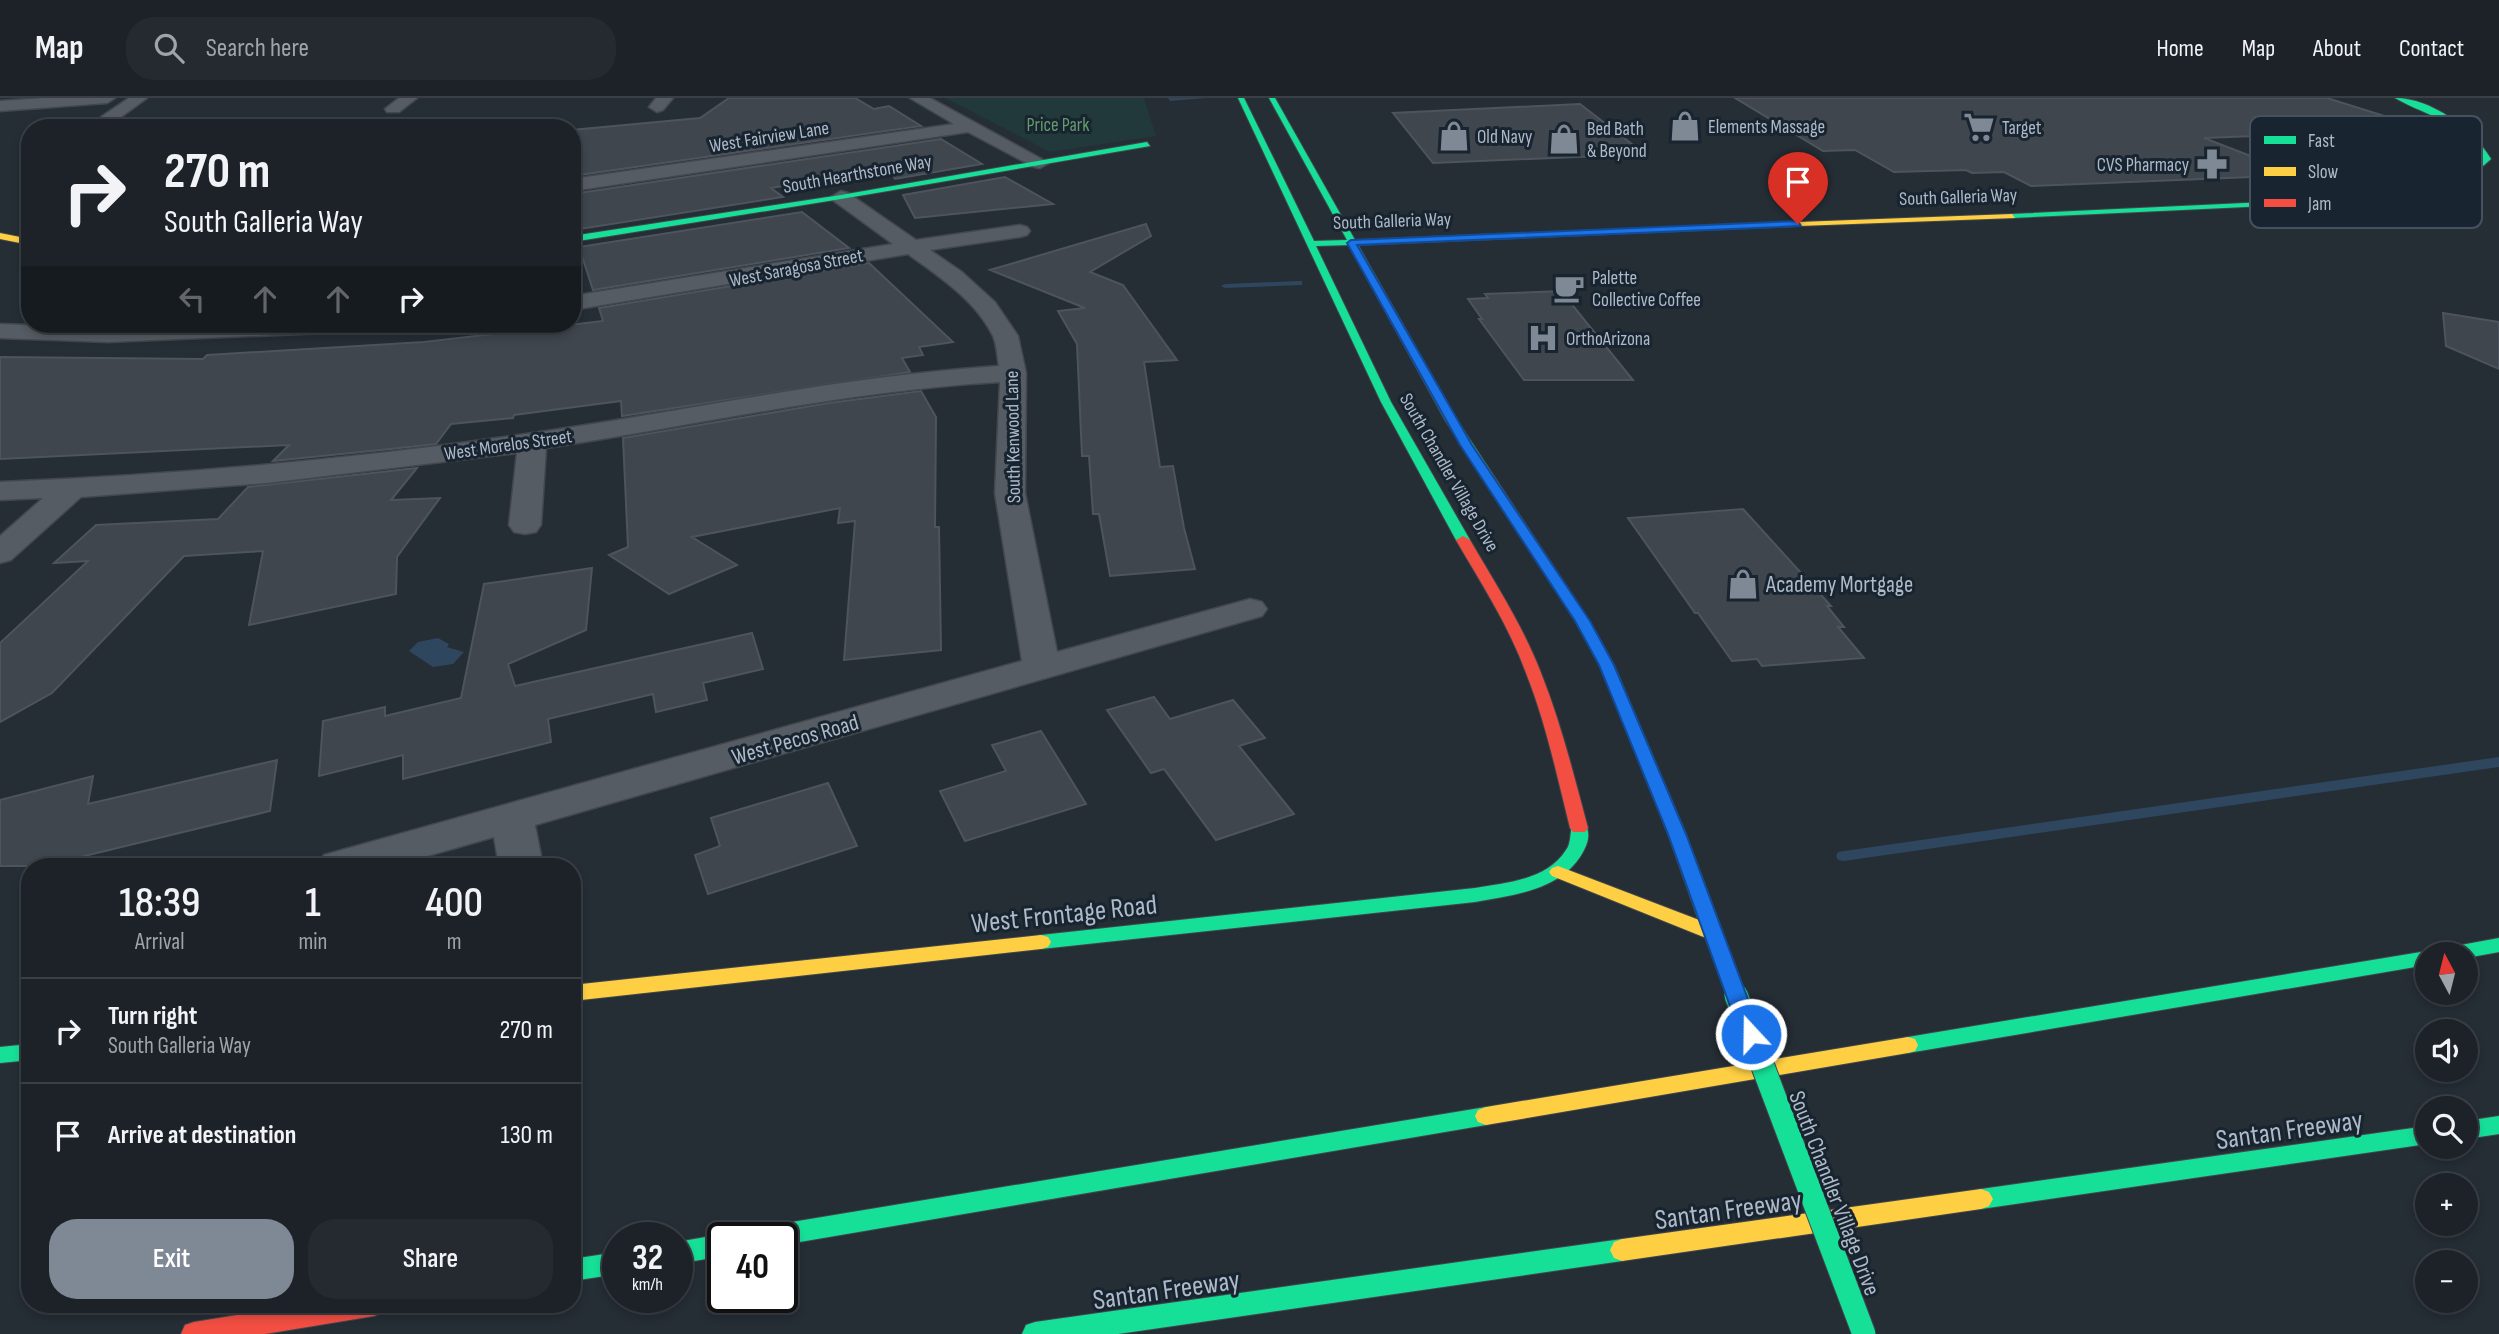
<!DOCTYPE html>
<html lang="en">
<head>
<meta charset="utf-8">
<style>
  :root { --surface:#1c2228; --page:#252a30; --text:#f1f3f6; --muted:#a0a4a8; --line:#3a3f45; --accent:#7e8995 }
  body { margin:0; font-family:"Sofia Sans Condensed",sans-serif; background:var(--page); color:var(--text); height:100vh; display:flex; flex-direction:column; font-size:26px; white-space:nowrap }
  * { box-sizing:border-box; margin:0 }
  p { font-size:23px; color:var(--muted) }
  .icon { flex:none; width:38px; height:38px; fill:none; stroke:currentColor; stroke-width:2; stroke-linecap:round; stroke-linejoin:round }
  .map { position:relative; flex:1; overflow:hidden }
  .drawer { position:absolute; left:21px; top:760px; width:560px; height:455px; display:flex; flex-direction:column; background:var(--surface); border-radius:28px; box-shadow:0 4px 10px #0003,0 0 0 2px var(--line) }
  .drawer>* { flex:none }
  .banner { position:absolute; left:21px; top:21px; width:560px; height:214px; border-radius:28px; box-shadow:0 4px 10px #0003,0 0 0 2px var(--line); background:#1c2228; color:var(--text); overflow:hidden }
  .needle { width:46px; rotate:353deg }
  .tools { position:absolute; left:2415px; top:844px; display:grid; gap:14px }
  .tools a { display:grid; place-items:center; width:63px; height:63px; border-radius:50%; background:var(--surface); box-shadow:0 4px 10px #0003,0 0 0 2px var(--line); font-size:35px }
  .speed { position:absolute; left:602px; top:1124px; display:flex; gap:14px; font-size:35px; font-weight:700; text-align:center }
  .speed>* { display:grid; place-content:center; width:91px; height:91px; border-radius:50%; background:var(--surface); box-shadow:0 4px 10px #0003,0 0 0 2px var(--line); line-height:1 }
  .speed small { font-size:18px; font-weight:400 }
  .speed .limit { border:4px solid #111; border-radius:10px; background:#fff; color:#111 }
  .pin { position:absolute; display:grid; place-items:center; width:60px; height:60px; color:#fff; margin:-72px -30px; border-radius:50% 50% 50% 0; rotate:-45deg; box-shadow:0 0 7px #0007 }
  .pin .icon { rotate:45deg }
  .me { position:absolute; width:77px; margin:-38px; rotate:339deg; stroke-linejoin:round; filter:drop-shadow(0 0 5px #0008) }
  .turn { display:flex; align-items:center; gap:24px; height:147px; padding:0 28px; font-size:32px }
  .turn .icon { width:91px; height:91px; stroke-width:2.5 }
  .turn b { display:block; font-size:49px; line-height:60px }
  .lanes { display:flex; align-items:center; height:66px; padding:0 28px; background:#0003; justify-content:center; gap:35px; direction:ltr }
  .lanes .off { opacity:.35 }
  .eta { display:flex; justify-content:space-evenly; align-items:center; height:119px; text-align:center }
  .eta b { font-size:42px; font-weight:600; line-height:49px }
  .button { display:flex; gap:14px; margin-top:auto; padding:14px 28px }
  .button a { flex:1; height:80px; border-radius:28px; background:var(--accent); color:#fff; font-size:28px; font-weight:600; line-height:80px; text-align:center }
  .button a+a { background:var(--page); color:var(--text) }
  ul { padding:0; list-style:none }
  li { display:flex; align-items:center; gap:21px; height:105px; padding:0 28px; border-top:2px solid var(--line) }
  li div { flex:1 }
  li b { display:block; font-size:26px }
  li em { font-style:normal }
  header { display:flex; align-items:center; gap:42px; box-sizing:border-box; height:98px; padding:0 35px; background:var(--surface); border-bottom:2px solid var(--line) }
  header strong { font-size:33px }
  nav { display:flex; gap:38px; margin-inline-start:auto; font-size:24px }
  .search { width:490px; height:63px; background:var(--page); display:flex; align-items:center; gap:18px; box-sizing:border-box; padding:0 24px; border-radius:28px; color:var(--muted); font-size:26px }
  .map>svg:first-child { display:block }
  .green { fill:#22393b }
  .water { fill:#2e465e }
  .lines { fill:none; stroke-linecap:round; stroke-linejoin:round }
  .stream { fill:#2e465e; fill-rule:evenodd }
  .building { fill:#3f464d; stroke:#4d545d; stroke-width:2 }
  .street-casing { stroke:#42474d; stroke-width:3 }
  .fast-casing { stroke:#42474d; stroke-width:2 }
  .slow-casing { stroke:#42474d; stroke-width:2 }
  .jam-casing { stroke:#42474d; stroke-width:2 }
  .street { fill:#565c63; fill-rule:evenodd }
  .fast { fill:#16e098; fill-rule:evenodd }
  .slow { fill:#ffcf43; fill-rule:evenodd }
  .jam { fill:#f24e42; fill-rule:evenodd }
  .fast-bridge-far1-casing { stroke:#42474d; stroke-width:20; stroke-linecap:butt }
  .fast-bridge-casing { stroke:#42474d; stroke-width:25; stroke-linecap:butt }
  .fast-bridge-far1 { stroke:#16e098; stroke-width:18 }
  .fast-bridge { stroke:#16e098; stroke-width:23 }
  .route { fill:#1a73e8; stroke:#114b97; stroke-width:2 }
  .labels { text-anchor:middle; stroke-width:6; stroke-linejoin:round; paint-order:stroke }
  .far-park-label { font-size:19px; fill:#639b6b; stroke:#182430 }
  .far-poi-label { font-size:19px; fill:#aebac8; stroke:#182430; text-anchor:start }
  .far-street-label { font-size:19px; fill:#aebac8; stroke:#182430 }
  .poi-label { font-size:23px; fill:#aebac8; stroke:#182430; text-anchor:start }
  .street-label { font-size:23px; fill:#aebac8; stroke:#182430 }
  .near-street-label { font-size:28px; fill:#aebac8; stroke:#182430 }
  .key { fill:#182430; stroke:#45515e; stroke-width:2 }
  .key-label { font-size:19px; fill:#aebac8 }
</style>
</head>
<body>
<header>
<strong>Map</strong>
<div class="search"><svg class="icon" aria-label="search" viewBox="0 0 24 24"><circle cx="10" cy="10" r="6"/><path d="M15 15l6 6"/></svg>Search here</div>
<nav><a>Home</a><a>Map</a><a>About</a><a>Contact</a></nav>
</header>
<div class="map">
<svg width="2499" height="1236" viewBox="0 0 2499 1236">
  <rect width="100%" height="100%" fill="#252d35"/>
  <!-- green -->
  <path class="green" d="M 945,0 L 1144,0 L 1156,38 L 1050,54 Z"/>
  <!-- water -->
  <path class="water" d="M 438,540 L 449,546 L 447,549 L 464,554 L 453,566 L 433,569 L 409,553 L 418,544 Z"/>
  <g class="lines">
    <!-- stream -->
    <path class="stream" d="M 1168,0 L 1207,0 L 1170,3 Z
      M 1299,183 L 1302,183 L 1302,187 L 1225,190 L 1221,188 L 1225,186 Z
      M 2499,659 L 2499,669 L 1844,763 L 1838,762 L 1836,758 L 1838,754 L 1844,753 Z"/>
  </g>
  <!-- building -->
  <path class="building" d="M 729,0 L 855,0 L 874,11 L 889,8 L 921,28 L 572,78 L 572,32 L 700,20 Z
    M 1735,0 L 2327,0 L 2416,28 L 2415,32 L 2204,40 L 2300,77 L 2031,88 L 2004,74 L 1972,75 L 1966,72 L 1894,74 L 1855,52 L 1823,53 Z
    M 1580,6 L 1645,56 L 1433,65 L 1393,15 Z
    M 941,41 L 982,66 L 895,81 L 889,70 L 771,90 L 783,99 L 574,132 L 572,127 L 572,96 Z
    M 1005,79 L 1053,106 L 915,120 L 903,97 Z
    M 802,114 L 849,150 L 593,192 L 579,149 Z
    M 1146,126 L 1151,138 L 1090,174 L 1123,187 L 1177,262 L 1144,264 L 1160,369 L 1173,368 L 1184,430 L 1195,471 L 1110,478 L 1099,416 L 1093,416 L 1089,358 L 1082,358 L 1077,246 L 1058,213 L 1085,210 L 990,172 Z
    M 869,165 L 953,244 L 919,249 L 923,257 L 902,260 L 910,274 L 622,318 L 621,303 L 514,317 L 513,320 L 451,326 L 436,346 L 400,350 L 273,363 L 289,347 L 0,361 L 0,259 L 203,261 L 207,257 L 424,244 L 603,223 L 599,210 Z
    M 1561,193 L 1633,282 L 1524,282 L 1479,221 L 1482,221 L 1468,201 L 1488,200 L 1485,196 Z
    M 2443,215 L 2499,224 L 2499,271 L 2446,248 Z
    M 921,293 L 936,319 L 935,429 L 939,429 L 941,552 L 844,562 L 855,423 L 838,425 L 840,410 L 692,439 L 737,467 L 669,496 L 609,457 L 628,449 L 623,340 L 829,305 Z
    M 417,370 L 391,402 L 440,400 L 397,459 L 396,496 L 249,527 L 263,453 L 184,458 L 52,595 L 0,624 L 0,545 L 88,463 L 54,465 L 96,427 L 218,421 L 248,389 Z
    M 1743,411 L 1831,508 L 1827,508 L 1844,529 L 1838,529 L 1864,560 L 1762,568 L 1757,561 L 1732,563 L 1698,515 L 1695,515 L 1628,420 Z
    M 592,470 L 586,532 L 508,566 L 515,588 L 752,535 L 763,571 L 703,585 L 707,602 L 656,614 L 653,596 L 548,621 L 551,644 L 403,681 L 403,657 L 319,678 L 323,623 L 385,609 L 385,618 L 461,600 L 484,486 Z
    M 1154,599 L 1170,621 L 1233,602 L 1265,640 L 1239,648 L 1294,716 L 1216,742 L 1164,671 L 1151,675 L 1107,612 Z
    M 1041,633 L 1086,706 L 965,743 L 940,693 L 1006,673 L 992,647 Z
    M 277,662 L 270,713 L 76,760 L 74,768 L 0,768 L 0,702 L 93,678 L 88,706 Z
    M 828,685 L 857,748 L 708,796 L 695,757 L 720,748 L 711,720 Z"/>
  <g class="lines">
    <!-- street casing -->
    <g class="street-casing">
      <path id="street" d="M 44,0 L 115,0 L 107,5 L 0,13 L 0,3 Z
        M 129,0 L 147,0 L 114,24 L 112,30 L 96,30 L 101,19 Z
        M 399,0 L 417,0 L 399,14 L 387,14 L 385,11 Z
        M 656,0 L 673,0 L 663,12 L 657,14 L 649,9 Z
        M 910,0 L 930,0 L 1049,65 L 1040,70 L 1034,69 L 968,34 L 572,93 L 572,81 L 954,26 Z
        M 841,93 L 848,95 L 916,142 L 1020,127 L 1027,129 L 1030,133 L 1027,137 L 1020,139 L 930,152 L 962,174 L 995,204 L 1018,238 L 1026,275 L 1025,395 L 1057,554 L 1250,501 L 1262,504 L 1267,511 L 1262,518 L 535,727 L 543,768 L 499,768 L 494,739 L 392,768 L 318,768 L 324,757 L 1022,563 L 995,395 L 1000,284 C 846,293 697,327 546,350 L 541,427 L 536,434 L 525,436 L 514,434 L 509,427 L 517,355 L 267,385 L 81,399 L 11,462 L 0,465 L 0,438 L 43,400 L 0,402 L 0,384 C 178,377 356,361 533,335 C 688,313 841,278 999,268 C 997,258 997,245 992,236 C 974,201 938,178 908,156 L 572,212 L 572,198 L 893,146 L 834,103 L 831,99 Z
        M 0,226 L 108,230 L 204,226 L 384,226 L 380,231 L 372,233 L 108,244 L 0,240 Z"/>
    </g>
    <!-- fast casing -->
    <g class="fast-casing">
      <path id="fast" d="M 1238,0 L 1244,0 L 1314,143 L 1347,142 L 1269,0 L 1275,0 L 1355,142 L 1799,124 L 1803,126 L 1799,128 L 1358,147 L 1457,322 L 1590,524 L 1614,567 L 1686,736 L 1723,835 L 1720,840 L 1713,842 L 1706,840 L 1703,835 L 1668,736 L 1600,567 L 1576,524 L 1445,322 L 1349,147 L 1316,148 L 1391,304 L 1470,442 L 1463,446 L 1456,442 L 1381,304 Z
        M 2395,0 C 2431,0 2473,31 2491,61 C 2460,91 2415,98 2374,103 L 2012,120 L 2008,118 L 2012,116 L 2374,99 C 2414,94 2451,86 2483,61 C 2460,21 2430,20 2395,0 Z
        M 1147,44 L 1150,48 L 841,101 L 572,144 L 572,138 L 841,97 Z
        M 1579,724 L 1585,726 C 1590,734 1589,743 1584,752 C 1564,792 1514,797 1475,804 L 1041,851 L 1034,849 L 1031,844 L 1034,839 L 1041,837 L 1475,790 C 1506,785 1547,782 1566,752 C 1572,744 1569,734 1573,726 Z
        M 2499,840 L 2499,854 L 2466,860 L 2466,856 L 2440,856 L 2443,851 L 2450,849 Z
        M 2427,853 L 2434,856 L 2427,856 L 2427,867 L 1908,955 L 1901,953 L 1898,947 L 1901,941 L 1908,939 Z
        M 30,946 L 30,962 L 0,965 L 0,949 Z
        M 1486,1009 L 1494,1012 L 1497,1018 L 1494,1024 L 1486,1027 L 782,1147 L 782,1139 L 756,1139 L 760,1131 L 768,1128 Z
        M 2499,1018 L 2499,1036 L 2466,1041 L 2466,1023 Z
        M 2427,1028 L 2427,1046 L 1981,1111 L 1973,1108 L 1969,1101 L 1973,1094 L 1981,1091 Z
        M 723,1136 L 731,1139 L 723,1139 L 723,1158 L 677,1166 L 677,1144 Z
        M 1622,1141 L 1630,1144 L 1634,1152 L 1630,1160 L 1622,1163 L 1118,1236 L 1022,1236 L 1026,1227 L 1035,1224 Z
        M 618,1154 L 618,1176 L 572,1183 L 572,1161 Z"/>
    </g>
    <!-- slow casing -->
    <g class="slow-casing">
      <path id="slow" d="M 2012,116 L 2015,120 L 1799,128 L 1795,126 L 1799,124 Z
        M 0,135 L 30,141 L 30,147 L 0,141 Z
        M 1558,768 L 1720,830 L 1723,835 L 1720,840 L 1713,842 L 1706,840 L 1552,778 L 1549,774 L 1552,770 Z
        M 1041,837 L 1048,839 L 1051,844 L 1048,849 L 1041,851 L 572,903 L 572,887 Z
        M 1908,939 L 1915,941 L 1918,947 L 1915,953 L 1908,955 L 1486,1027 L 1478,1024 L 1475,1018 L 1478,1012 L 1486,1009 Z
        M 1981,1091 L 1989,1094 L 1993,1101 L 1989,1108 L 1981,1111 L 1622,1163 L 1614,1160 L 1610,1152 L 1614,1144 L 1622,1141 Z"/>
    </g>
    <!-- jam casing -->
    <g class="jam-casing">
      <path id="jam" d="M 1463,438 L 1470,442 C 1495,485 1523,528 1541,575 C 1561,625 1574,678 1588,730 L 1585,734 L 1573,734 L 1570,730 C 1557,678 1546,625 1526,575 C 1509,528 1481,485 1456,442 Z
        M 305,1206 L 386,1206 L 383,1214 L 374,1218 L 265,1236 L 181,1236 L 185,1227 L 194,1224 Z"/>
    </g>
    <!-- street -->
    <use href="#street" class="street"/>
    <!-- fast -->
    <use href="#fast" class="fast"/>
    <!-- slow -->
    <use href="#slow" class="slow"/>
    <!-- jam -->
    <use href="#jam" class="jam"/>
    <!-- fast-bridge-far1 casing -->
    <g class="fast-bridge-far1-casing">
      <path id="fast-bridge-far1" d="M 1713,835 L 1737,898"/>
    </g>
    <!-- fast-bridge casing -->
    <g class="fast-bridge-casing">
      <path id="fast-bridge" d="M 1736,897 L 1864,1236"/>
    </g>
    <!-- fast-bridge-far1 -->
    <use href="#fast-bridge-far1" class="fast-bridge-far1"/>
    <!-- fast-bridge -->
    <use href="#fast-bridge" class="fast-bridge"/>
  </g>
  <!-- route -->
  <path class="route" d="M 1798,123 L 1801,128 L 1357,147 L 1472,347 L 1590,523 L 1614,567 L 1686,736 L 1761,936 L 1758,941 L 1751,944 L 1743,941 L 1740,936 L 1668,736 L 1599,567 L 1575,523 L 1460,347 L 1347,145 L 1351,142 Z"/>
  <!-- icons -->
  <defs>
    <g id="shop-bare" transform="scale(2.415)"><path d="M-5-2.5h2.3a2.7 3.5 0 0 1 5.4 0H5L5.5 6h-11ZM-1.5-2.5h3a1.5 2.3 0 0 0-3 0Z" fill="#7e8995" stroke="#182430" stroke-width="2.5" paint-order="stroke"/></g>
    <g id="supermarket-bare" transform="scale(2.415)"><path d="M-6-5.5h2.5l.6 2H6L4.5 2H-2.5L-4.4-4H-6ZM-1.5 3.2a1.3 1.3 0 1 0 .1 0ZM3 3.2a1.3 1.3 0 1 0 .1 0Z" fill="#7e8995" stroke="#182430" stroke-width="2.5" paint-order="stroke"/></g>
    <g id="pharmacy-bare" transform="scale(2.415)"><path d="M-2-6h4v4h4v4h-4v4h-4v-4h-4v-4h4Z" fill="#7e8995" stroke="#182430" stroke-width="2.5" paint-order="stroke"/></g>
    <g id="cafe-bare" transform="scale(2.415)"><path d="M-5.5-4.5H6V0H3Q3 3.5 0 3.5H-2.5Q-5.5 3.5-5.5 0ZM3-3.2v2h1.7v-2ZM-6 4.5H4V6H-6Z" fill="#7e8995" stroke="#182430" stroke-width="2.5" paint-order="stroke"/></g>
    <g id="hospital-bare" transform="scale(2.415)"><path d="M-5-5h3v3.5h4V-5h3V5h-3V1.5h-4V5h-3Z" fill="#7e8995" stroke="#182430" stroke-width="2.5" paint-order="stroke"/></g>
  </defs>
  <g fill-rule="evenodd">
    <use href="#shop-bare" x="1685" y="28"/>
    <use href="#supermarket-bare" x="1979" y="29"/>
    <use href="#shop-bare" x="1454" y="38"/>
    <use href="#shop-bare" x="1564" y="41"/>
    <use href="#pharmacy-bare" x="2212" y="66"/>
    <use href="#cafe-bare" x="1569" y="190"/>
    <use href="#hospital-bare" x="1543" y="240"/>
    <use href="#shop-bare" x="1743" y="486"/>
  </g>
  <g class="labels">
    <!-- far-park labels -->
    <g class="far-park-label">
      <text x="1058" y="33">Price Park</text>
    </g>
    <!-- far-poi labels -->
    <g class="far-poi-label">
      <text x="1708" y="35">Elements Massage</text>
      <text x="2002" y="36">Target</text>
      <text x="1587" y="37">Bed Bath<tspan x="1587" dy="22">&amp; Beyond</tspan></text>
      <text x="1477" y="45">Old Navy</text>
      <text x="2189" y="73" text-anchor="end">CVS Pharmacy</text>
      <text x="1592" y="186">Palette<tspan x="1592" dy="22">Collective Coffee</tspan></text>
      <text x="1566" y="247">OrthoArizona</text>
    </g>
    <!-- far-street labels -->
    <g class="far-street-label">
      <text transform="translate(769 38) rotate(-9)" y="7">West Fairview Lane</text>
      <text transform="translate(857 75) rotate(-10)" y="7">South Hearthstone Way</text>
      <text transform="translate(1958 98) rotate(-2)" y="7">South Galleria Way</text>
      <text transform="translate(1392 122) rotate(-2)" y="7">South Galleria Way</text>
      <text transform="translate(796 169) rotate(-11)" y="7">West Saragosa Street</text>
      <text transform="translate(1012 339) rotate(-91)" y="7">South Kenwood Lane</text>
      <text transform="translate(508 346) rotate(-8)" y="7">West Morelos Street</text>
      <text transform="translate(1450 374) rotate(60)" y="7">South Chandler Village Drive</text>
    </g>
    <!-- poi labels -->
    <g class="poi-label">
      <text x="1766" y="494">Academy Mortgage</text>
    </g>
    <!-- street labels -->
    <g class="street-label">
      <text transform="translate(795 641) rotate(-16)" y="8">West Pecos Road</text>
      <text transform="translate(1835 1095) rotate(69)" y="8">South Chandler Village Drive</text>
    </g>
    <!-- near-street labels -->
    <g class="near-street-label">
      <text transform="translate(1064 815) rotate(-6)" y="10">West Frontage Road</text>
      <text transform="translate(2289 1031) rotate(-8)" y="10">Santan Freeway</text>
      <text transform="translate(1728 1111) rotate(-8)" y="10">Santan Freeway</text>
      <text transform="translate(1166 1191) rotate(-8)" y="10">Santan Freeway</text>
    </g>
  </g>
  <!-- legend -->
  <rect x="2250" y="18" width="232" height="112" rx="10" class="key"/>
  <rect x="2264" y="38" width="32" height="8" fill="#16e098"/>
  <rect x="2264" y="69" width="32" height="9" fill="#ffcf43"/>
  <rect x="2264" y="101" width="32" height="8" fill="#f24e42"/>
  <g class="key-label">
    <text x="2308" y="49">Fast</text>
    <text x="2308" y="80">Slow</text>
    <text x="2308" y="112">Jam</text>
  </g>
</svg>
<div class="tools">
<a><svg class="needle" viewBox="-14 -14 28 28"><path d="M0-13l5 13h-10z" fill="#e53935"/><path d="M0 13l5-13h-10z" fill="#a0a4a8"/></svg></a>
<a><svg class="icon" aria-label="sound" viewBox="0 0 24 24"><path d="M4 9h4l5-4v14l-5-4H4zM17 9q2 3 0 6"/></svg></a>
<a><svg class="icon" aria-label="search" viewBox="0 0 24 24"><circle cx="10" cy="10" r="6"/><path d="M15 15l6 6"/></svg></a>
<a>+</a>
<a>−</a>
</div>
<div class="speed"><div>32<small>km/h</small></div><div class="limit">40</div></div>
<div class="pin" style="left:1798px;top:126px;background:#d93025"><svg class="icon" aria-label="arrive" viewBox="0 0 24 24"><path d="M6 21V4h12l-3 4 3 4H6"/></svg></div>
<svg class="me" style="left:1751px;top:936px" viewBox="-20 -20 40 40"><circle r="17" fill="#1a73e8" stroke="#fff" stroke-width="3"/><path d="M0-11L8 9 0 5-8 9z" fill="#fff"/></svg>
<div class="banner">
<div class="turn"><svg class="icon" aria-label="right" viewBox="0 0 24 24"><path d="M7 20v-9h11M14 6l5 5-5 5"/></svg><div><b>270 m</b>South Galleria Way</div></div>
<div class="lanes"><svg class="icon off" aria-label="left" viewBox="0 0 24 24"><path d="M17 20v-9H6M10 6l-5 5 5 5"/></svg><svg class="icon off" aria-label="ahead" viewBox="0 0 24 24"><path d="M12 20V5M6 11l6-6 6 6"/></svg><svg class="icon off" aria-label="ahead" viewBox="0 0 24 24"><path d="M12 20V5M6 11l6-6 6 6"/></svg><svg class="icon" aria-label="right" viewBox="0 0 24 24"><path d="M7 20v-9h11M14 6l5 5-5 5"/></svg></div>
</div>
<section class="drawer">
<div class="eta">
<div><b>18:39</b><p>Arrival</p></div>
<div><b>1</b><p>min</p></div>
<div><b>400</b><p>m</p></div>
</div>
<ul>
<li><svg class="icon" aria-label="right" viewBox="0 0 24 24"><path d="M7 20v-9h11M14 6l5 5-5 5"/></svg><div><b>Turn right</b><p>South Galleria Way</p></div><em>270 m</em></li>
<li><svg class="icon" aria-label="arrive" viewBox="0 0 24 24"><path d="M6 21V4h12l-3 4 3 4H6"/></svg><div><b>Arrive at destination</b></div><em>130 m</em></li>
</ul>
<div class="button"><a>Exit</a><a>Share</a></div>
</section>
</div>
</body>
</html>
